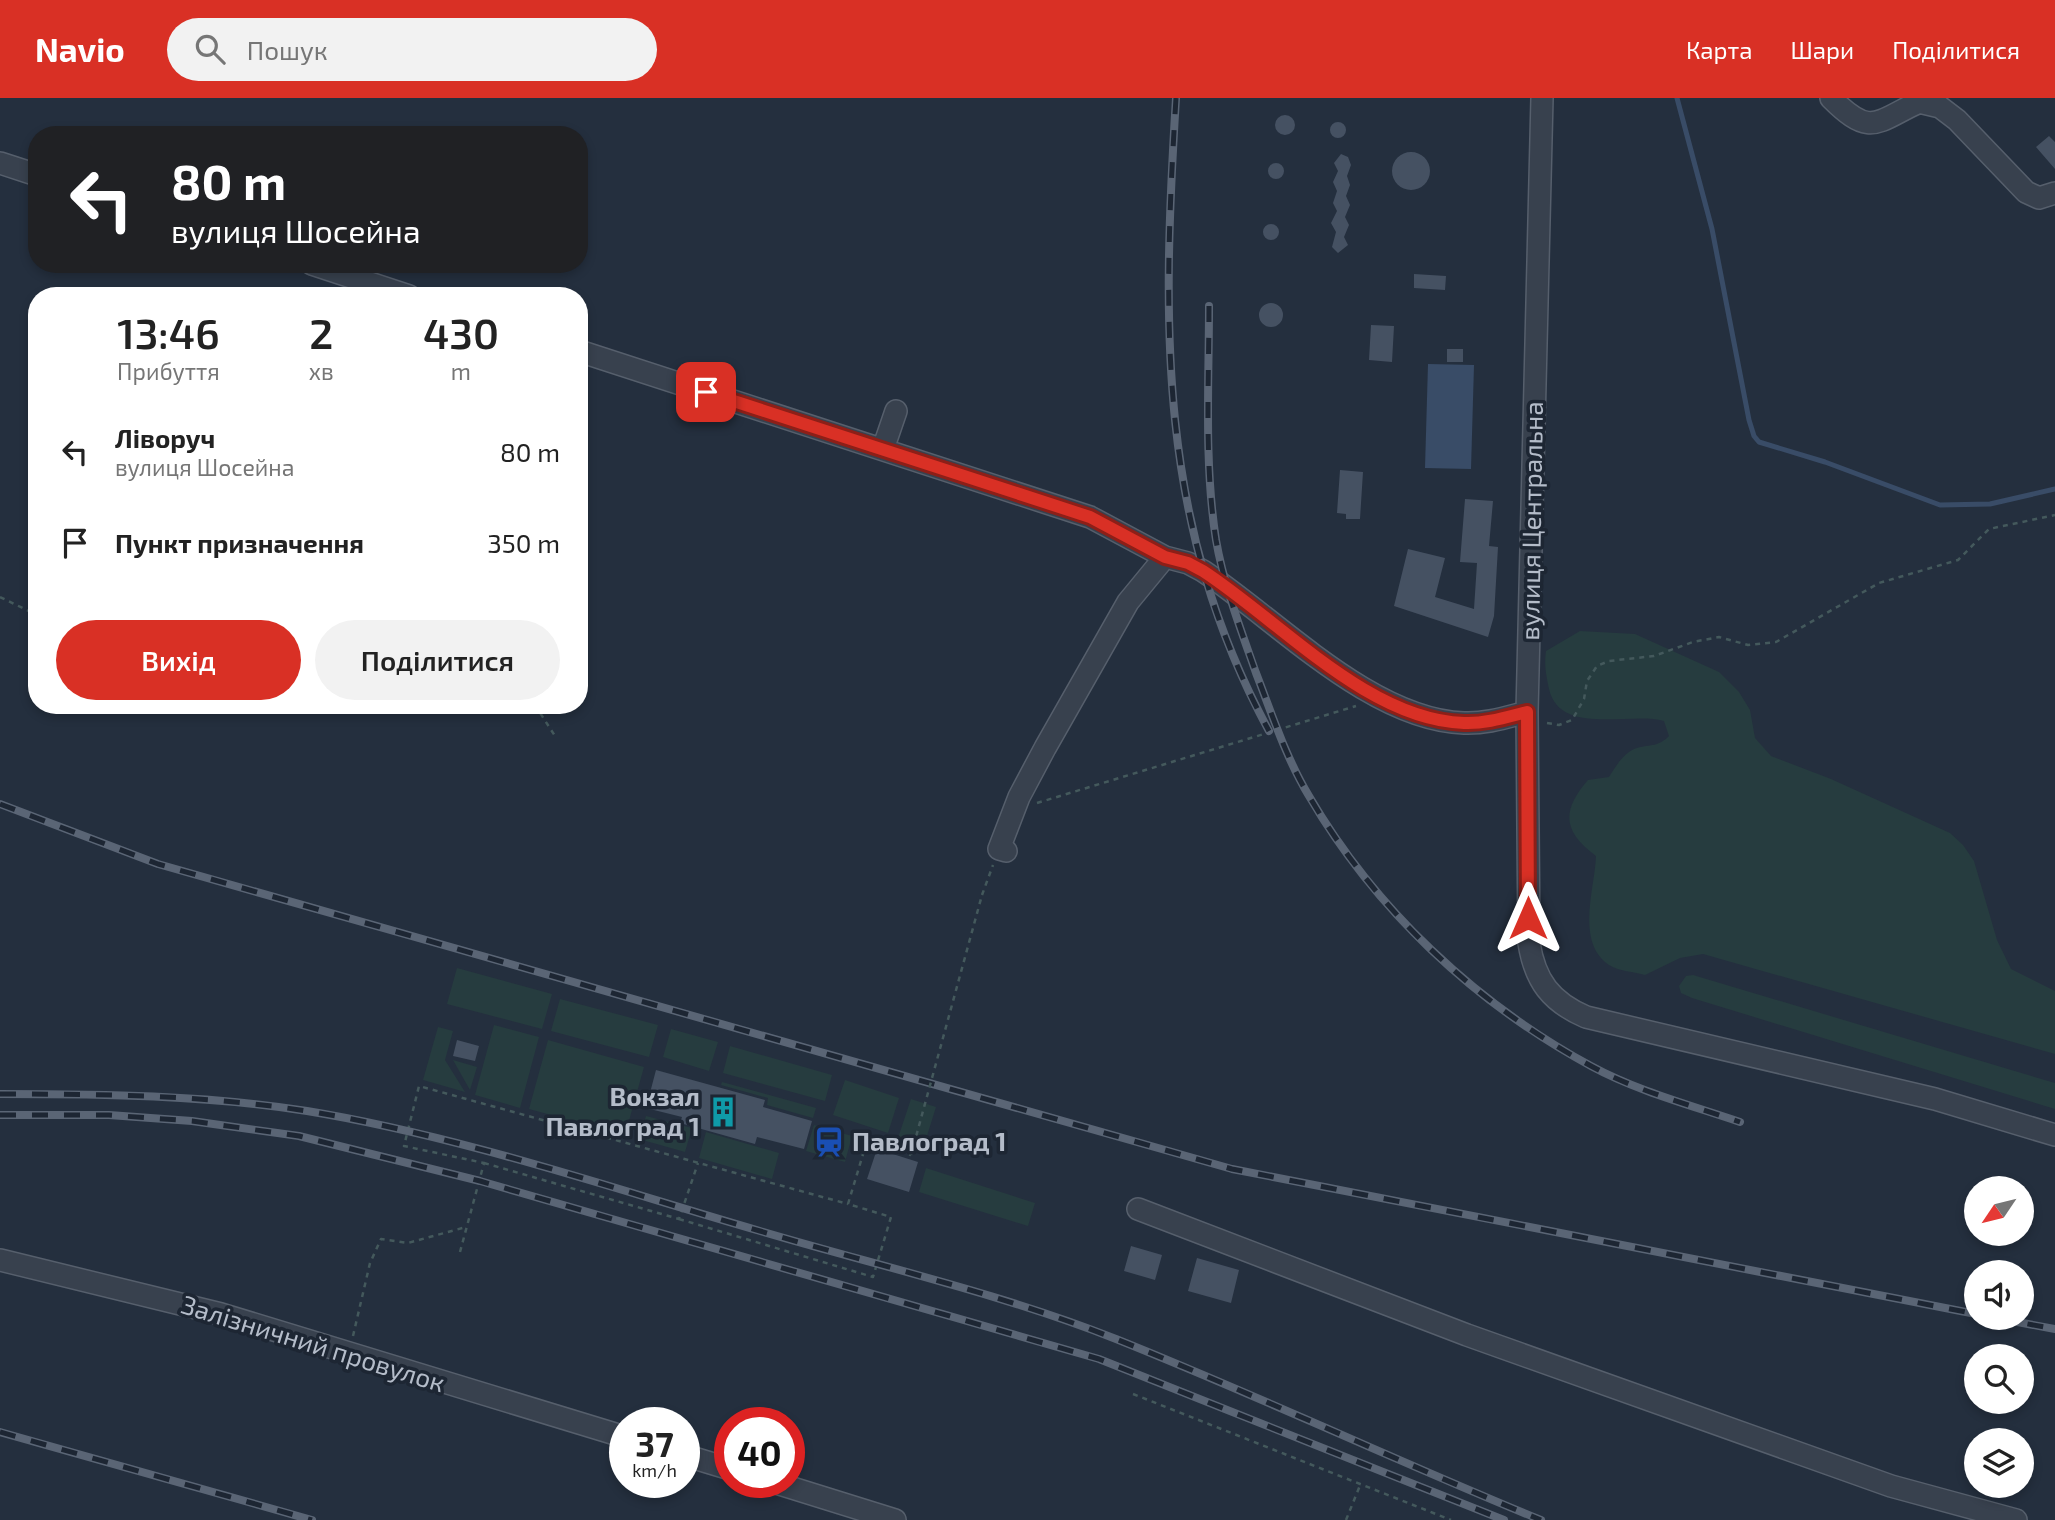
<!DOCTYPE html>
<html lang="uk">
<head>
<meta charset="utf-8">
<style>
  :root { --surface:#fff; --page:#f2f2f2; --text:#222; --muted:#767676; --accent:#d93025 }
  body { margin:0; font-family:"Exo 2",sans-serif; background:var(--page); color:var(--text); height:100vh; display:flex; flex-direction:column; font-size:26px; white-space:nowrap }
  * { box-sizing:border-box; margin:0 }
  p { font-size:23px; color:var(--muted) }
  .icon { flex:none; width:38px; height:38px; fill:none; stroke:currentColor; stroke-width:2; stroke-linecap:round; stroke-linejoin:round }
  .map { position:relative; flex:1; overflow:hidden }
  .panel { position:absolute; left:28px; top:189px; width:560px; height:427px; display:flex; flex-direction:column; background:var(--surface); border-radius:28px; box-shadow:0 4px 10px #0003 }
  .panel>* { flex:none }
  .guide { position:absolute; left:28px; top:28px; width:560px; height:147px; border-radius:28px; box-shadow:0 4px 10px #0003; background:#202124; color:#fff; overflow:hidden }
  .needle { width:46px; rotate:235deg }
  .controls { position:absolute; left:1964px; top:1078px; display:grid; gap:14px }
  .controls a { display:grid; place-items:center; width:70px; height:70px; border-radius:50%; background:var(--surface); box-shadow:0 4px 10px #0003; font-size:35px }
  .speed { position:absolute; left:609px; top:1309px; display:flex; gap:14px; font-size:35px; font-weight:700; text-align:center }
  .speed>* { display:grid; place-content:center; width:91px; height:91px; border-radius:50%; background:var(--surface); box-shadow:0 4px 10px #0003; line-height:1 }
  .speed small { font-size:18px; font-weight:400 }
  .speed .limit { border:10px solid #d22; background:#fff; color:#111 }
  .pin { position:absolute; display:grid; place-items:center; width:60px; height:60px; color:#fff; margin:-30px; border-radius:14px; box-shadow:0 4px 10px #0006 }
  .me { position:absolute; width:77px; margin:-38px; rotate:0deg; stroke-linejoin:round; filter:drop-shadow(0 0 5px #0008) }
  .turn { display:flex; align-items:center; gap:24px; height:147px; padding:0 28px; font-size:32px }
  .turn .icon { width:91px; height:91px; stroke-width:2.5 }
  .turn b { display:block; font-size:49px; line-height:60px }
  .eta { display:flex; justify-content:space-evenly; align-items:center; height:119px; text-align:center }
  .eta b { font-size:42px; font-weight:600; line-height:49px }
  .primary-button { display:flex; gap:14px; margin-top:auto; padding:14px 28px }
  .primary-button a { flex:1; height:80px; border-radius:42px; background:var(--accent); color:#fff; font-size:28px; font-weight:600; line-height:80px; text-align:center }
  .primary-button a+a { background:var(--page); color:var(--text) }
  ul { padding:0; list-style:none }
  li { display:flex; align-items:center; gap:21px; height:91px; padding:0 28px }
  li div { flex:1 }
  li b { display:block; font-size:26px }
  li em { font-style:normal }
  header { display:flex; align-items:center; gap:42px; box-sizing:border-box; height:98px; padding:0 35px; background:var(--accent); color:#fff }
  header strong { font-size:33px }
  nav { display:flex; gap:38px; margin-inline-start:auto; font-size:24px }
  .search { width:490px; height:63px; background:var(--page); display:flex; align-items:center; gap:18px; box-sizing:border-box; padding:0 24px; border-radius:38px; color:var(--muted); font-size:26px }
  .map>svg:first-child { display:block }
  .green { fill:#263c3f }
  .water { fill:#394c67 }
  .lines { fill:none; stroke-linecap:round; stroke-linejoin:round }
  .stream { stroke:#394c67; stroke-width:5 }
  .building { fill:#455162 }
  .minor-casing { stroke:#565f6c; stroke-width:24 }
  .path { stroke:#44595c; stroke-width:2.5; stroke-dasharray:5 5; stroke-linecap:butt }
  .minor { stroke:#38414e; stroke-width:21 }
  .rail-casing { stroke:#5a6575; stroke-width:8 }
  .rail { stroke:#1d2633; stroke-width:5; stroke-dasharray:16; stroke-linecap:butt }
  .path-bridge { stroke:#44595c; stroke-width:2.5; stroke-dasharray:5 5; stroke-linecap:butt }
  .route-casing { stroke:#8d1f18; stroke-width:18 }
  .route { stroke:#d93025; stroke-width:12 }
  .labels { text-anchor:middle; stroke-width:7; stroke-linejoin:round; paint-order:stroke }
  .street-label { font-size:26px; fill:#b4bcc9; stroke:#1d2633 }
  .poi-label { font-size:26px; font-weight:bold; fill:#b4bcc9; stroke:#1d2633; text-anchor:end }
</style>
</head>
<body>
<header>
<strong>Navio</strong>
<div class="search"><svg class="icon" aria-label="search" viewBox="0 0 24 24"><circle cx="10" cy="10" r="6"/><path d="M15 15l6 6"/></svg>Пошук</div>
<nav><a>Карта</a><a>Шари</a><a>Поділитися</a></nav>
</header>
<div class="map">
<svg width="2055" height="1422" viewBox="0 0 2055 1422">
  <rect width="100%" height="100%" fill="#242f3e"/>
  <!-- green -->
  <path class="green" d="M 1580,533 L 1635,536 L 1719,574 L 1739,594 L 1750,612 L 1755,640 L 1771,658 L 1831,681 L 1950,735 L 1963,747 L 1974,763 L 1997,842 L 2011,871 L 2055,893 L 2055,956 L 1703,856 L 1680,860 L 1645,877 C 1635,874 1618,873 1609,867 C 1575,844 1595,790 1596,758 C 1563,734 1561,713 1588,682 L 1609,679 C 1616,668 1624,654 1637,650 C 1652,646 1658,649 1669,638 L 1664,623 C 1632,613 1560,639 1549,591 C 1546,577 1544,567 1546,553 Z
    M 457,870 L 552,896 L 542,931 L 447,906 Z
    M 1693,877 L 2055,985 L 2055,1011 L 1692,900 L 1681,895 L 1679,888 L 1686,878 Z
    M 560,901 L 658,927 L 649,959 L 551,933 Z
    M 494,927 L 539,939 L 520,1010 L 475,997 Z
    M 438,929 L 453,933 L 445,962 L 465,994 L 423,982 Z
    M 671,931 L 718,944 L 709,973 L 663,959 Z
    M 548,942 L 644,969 L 625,1037 L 529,1011 Z
    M 730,948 L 832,977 L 825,1003 L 723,975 Z
    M 453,962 L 477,969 L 470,992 Z
    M 845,982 L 899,1000 L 888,1035 L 833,1017 Z
    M 722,984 L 816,1010 L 813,1020 L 767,1007 L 768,1000 L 721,987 Z
    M 911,1001 L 936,1009 L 922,1054 L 896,1046 Z
    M 646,1018 L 692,1030 L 685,1054 L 639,1041 Z
    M 814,1027 L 852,1038 L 845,1064 L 806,1053 Z
    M 706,1034 L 779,1055 L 772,1081 L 699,1060 Z
    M 926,1070 L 1035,1105 L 1028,1128 L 919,1094 Z"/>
  <!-- water -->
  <path class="water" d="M 1428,266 L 1474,267 L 1471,371 L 1425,370 Z"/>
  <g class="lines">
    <!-- stream -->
    <path class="stream" d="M 1677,0 L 1712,131 L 1749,322 L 1754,338 L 1759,344 L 1825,364 L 1940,407 L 1990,406 L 2055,391"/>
  </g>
  <!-- building -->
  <path class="building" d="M1275 27a10 10 0 1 1 20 0a10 10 0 1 1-20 0Z
    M1330 32a8 8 0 1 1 16 0a8 8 0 1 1-16 0Z
    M 2049,38 L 2055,44 L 2055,71 L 2036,49 Z
    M1392 73a19 19 0 1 1 38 0a19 19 0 1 1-38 0Z
    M 1341,56 L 1348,59 L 1351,67 L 1347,78 L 1350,87 L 1346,98 L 1350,107 L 1345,119 L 1349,127 L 1344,139 L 1348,147 L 1338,155 L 1332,149 L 1336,134 L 1331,125 L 1337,113 L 1333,105 L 1337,93 L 1333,84 L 1338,73 L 1334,65 Z
    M1268 73a8 8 0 1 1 16 0a8 8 0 1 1-16 0Z
    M1263 134a8 8 0 1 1 16 0a8 8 0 1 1-16 0Z
    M 1414,176 L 1446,178 L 1445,192 L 1414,190 Z
    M1259 217a12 12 0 1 1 24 0a12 12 0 1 1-24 0Z
    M 1371,227 L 1394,228 L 1392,264 L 1369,262 Z
    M 1447,251 L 1463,251 L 1463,264 L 1447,264 Z
    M 1340,372 L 1363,374 L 1360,421 L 1346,421 L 1346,416 L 1337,415 Z
    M 1465,401 L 1493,403 L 1489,448 L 1498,449 L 1494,518 L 1488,539 L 1394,508 L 1408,451 L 1445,460 L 1435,499 L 1474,511 L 1477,465 L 1460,464 Z
    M 457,942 L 479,948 L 475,963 L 453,958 Z
    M 656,972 L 765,1002 L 763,1009 L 812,1023 L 804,1051 L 757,1039 L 755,1046 L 680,1025 L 682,1019 L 646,1010 Z
    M 877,1051 L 918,1064 L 909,1094 L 867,1081 Z
    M 1131,1148 L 1162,1157 L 1155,1182 L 1124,1173 Z
    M 1197,1160 L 1239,1172 L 1231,1205 L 1188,1193 Z"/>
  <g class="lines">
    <!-- minor casing -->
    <g class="minor-casing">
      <path id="minor" d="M 1542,0 L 1527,614 L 1529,845 C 1535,883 1551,904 1586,919 L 1935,1001 L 2055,1037
        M 1831,0 C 1871,40 1876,24 1919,4 L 1940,9 L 1957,22 L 2026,94 L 2039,100 L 2055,95
        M 0,65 L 37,77
        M 312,166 L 409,198
        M 579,253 L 1090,419 L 1165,459 L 1188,465 L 1203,473 C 1277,522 1371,622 1464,625 C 1486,626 1507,619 1527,614
        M 883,351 L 896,313
        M 1006,753 L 999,751 L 1019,699 L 1045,650 L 1128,504 L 1165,459
        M 1138,1111 L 1467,1237 L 1891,1388 L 2016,1422
        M 0,1162 L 221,1216 L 625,1339
        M 684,1357 L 730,1371
        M 773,1384 L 895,1422"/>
    </g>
    <!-- path -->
    <path class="path" d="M 0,499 L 37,517
      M 535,607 L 555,638
      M 1547,625 L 1559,627 L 1572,622 L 1584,601 L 1587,583 L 1597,568 L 1609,563 L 1654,558 L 1693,544 L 1719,539 L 1748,547 L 1776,544 L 1879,485 L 1958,462 L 1989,431 L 2055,417
      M 1037,705 L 1356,608
      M 982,797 L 993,767
      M 484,1065 L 679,1121 L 698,1065
      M 679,1121 L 873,1179 L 891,1119 L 848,1106 L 867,1043 L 911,1057
      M 460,1154 L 484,1065 L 404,1048 L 419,988 L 848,1106
      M 353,1238 L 370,1165 L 381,1141 L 408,1145 L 466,1129
      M 1133,1296 L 1451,1422
      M 1346,1422 L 1361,1385"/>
    <!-- minor -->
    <use href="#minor" class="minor"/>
    <!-- rail casing -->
    <g class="rail-casing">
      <path id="rail" d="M 1176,0 C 1162,226 1157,427 1269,633
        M 1209,208 C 1209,285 1204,365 1216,442 C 1224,488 1241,532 1256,575 C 1272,616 1286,660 1309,698 C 1375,811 1475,905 1591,968 C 1637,993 1690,1007 1740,1024
        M 0,706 L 158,766 L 1232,1071 L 1976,1216
        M 0,996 C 102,996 205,997 307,1013 C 460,1038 611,1090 760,1133 C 879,1168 1002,1196 1116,1241 C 1259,1298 1399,1364 1541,1422
        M 0,1017 L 109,1017 L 192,1023 L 299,1038 L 480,1083 L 1099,1261 L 1504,1422
        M 1996,1220 L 2055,1231
        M 0,1334 L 312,1422"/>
    </g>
    <!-- rail -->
    <use href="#rail" class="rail"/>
    <!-- path-bridge -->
    <path class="path-bridge" d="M 911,1057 L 982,797"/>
  </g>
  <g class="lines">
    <!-- route casing -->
    <g class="route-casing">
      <path id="route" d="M 706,294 L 1090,419 L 1165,459 L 1188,465 L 1203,473 C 1280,523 1368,622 1464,625 C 1485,626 1507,619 1527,614 L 1528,820"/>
    </g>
    <!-- route -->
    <use href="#route" class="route"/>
  </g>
  <!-- icons -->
  <defs>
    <g id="building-bare" transform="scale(2.415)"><path d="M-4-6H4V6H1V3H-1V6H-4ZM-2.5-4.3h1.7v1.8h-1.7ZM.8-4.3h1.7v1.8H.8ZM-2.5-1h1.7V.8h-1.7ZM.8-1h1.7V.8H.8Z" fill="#0f9aa8" stroke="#1d2633" stroke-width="2.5" paint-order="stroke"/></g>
    <g id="station-bare" transform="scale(2.415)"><path d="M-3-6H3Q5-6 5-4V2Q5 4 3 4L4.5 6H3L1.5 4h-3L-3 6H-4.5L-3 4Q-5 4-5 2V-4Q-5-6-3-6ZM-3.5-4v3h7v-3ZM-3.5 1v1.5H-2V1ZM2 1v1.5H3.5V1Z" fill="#1a4fb4" stroke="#1d2633" stroke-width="2.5" paint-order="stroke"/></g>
  </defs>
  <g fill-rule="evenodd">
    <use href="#building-bare" x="723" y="1014"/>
    <use href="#station-bare" x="829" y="1044"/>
  </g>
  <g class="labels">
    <!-- street labels -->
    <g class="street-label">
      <text transform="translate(1532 423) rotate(-89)" y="9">вулиця Центральна</text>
      <text transform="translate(313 1246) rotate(17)" y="9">Залізничний провулок</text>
    </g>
    <!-- poi labels -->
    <g class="poi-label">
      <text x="700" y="1008">Вокзал<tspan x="700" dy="30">Павлоград 1</tspan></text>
      <text x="852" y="1053" text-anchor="start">Павлоград 1</text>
    </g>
  </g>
</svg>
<div class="controls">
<a><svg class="needle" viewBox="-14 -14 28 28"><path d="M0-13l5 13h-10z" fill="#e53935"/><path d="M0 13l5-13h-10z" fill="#767676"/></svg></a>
<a><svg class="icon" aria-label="sound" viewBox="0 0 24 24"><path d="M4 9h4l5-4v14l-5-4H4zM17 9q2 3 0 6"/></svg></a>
<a><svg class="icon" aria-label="search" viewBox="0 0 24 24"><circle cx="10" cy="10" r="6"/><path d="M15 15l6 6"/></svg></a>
<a><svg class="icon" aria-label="layers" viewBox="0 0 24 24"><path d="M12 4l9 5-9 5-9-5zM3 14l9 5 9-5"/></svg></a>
</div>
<div class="speed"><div>37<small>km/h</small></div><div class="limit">40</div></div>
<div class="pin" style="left:706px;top:294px;background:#d93025"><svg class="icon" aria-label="arrive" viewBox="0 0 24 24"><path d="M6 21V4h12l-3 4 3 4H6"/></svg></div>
<svg class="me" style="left:1528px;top:820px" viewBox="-20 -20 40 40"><path d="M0-17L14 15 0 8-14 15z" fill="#d93025" stroke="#fff" stroke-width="4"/></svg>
<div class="guide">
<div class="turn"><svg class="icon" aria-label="left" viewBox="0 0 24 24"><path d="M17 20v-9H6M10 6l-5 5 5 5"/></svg><div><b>80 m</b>вулиця Шосейна</div></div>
</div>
<section class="panel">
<div class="eta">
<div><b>13:46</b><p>Прибуття</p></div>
<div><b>2</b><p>хв</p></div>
<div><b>430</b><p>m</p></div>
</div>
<ul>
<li><svg class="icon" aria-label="left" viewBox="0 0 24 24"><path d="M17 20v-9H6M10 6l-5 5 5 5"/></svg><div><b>Ліворуч</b><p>вулиця Шосейна</p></div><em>80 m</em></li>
<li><svg class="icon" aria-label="arrive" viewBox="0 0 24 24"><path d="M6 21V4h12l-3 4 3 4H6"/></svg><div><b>Пункт призначення</b></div><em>350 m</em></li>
</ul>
<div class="primary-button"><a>Вихід</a><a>Поділитися</a></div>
</section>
</div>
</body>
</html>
